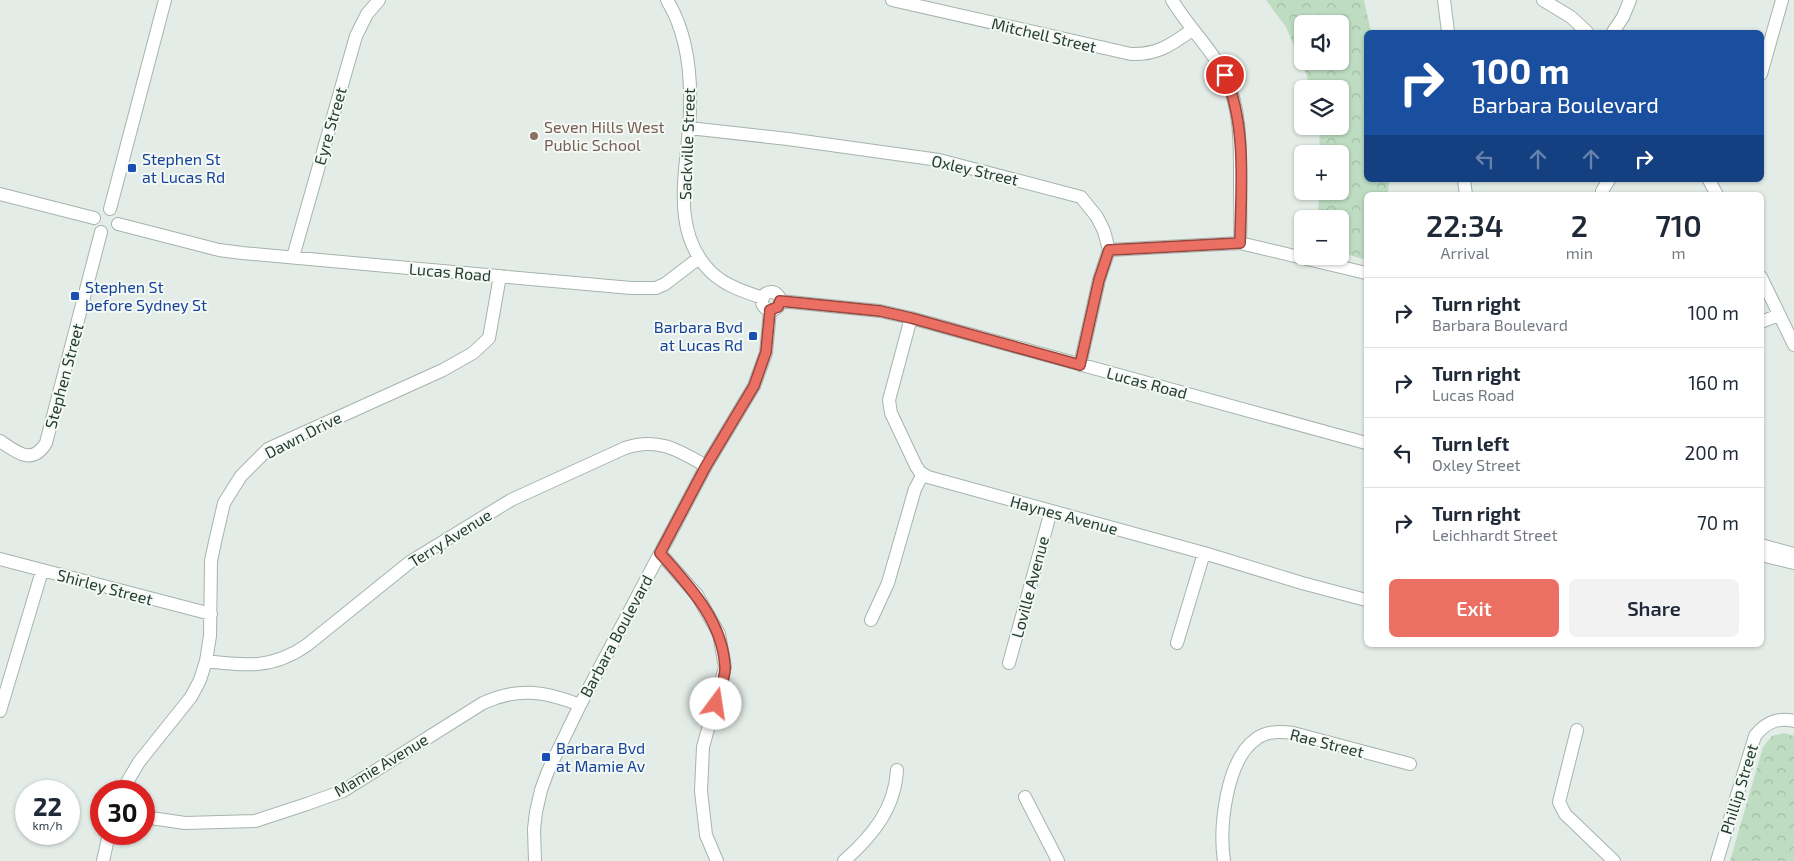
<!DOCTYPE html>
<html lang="en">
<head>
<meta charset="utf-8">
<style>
  :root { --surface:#fff; --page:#f2f2f3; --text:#1f2937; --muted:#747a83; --line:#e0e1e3; --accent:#eb6f63 }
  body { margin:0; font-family:"Exo 2",sans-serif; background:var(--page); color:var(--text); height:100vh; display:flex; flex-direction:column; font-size:19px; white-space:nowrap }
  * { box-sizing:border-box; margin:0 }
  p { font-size:16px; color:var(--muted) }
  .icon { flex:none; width:28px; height:28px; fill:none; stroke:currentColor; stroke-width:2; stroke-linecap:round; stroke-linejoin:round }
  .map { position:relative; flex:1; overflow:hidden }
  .details { position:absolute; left:1364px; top:192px; width:400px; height:455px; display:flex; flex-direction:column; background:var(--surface); border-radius:8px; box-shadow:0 1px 4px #0004 }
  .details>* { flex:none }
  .hud { position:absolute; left:1364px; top:30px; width:400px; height:152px; border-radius:8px; box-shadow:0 1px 4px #0004; background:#1a4fa0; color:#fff; overflow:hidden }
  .buttons { position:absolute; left:1294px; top:15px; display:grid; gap:10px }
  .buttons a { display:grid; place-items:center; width:55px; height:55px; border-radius:8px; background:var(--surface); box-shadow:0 1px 4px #0004; font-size:25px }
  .speed { position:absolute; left:15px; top:780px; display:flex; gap:10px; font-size:25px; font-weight:700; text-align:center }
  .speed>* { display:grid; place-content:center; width:65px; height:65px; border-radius:50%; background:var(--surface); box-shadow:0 1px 4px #0004; line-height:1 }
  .speed small { font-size:12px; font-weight:400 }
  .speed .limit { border:8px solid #d22; background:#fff; color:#111 }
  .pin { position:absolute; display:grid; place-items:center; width:42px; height:42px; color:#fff; margin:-21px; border:2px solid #fff; border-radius:50%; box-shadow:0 1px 5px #0007 }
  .me { position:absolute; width:55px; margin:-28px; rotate:14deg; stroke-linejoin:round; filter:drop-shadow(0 0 4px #0008) }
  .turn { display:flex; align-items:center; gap:18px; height:105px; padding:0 25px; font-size:22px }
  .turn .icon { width:65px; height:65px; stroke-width:2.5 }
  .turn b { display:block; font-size:35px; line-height:42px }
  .lanes { display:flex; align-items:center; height:48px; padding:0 25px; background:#0003; justify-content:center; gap:25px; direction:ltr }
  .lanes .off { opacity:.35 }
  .eta { display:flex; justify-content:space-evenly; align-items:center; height:85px; text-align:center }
  .eta b { font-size:30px; font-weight:600; line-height:35px }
  .action { display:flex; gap:10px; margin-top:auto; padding:10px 25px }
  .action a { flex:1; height:58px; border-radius:8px; background:var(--accent); color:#fff; font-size:20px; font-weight:600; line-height:58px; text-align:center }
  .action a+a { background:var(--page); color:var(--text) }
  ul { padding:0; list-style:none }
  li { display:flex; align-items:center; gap:15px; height:70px; padding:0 25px; border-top:1px solid var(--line) }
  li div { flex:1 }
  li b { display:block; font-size:19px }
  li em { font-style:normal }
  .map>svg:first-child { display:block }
  .park { fill:url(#park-crowns); fill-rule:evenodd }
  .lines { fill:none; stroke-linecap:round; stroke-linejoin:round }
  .minor-casing { stroke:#a6b4ad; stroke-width:14 }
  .minor { stroke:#fff; stroke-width:12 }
  .route-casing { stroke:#994840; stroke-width:12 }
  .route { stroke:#eb6f63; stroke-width:9 }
  .education-dot { fill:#8d6e63; stroke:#f4f9f5; stroke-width:2 }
  .transit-dot { fill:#1a4fb4; stroke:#f4f9f5; stroke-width:2 }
  .labels { text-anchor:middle; stroke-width:4; stroke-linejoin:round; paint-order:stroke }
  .street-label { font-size:16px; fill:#243d32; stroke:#f4f9f5 }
  .education-label { font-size:16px; fill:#785e54; stroke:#f4f9f5; text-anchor:start }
  .transit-label { font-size:16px; fill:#164399; stroke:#f4f9f5; text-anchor:start }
</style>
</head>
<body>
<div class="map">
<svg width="1794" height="861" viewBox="0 0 1794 861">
  <defs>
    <pattern id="park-crowns" width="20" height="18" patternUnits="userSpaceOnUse" patternTransform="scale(1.25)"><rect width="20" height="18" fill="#bddcc1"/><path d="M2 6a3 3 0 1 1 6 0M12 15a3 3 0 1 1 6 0" fill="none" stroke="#a2bea6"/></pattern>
  </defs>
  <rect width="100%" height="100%" fill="#e3ece7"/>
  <!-- park -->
  <path class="park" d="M 1266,0 L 1364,0 L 1371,32 L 1366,32 L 1366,180 L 1389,180 L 1388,195 L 1366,195 L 1366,260 L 1340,252 L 1340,219 L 1317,219 L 1320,191 L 1340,191 L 1340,154 L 1320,154 L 1319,126 L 1340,126 L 1340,89 L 1310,89 L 1307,76 L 1286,27 ZM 1302,24 L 1340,24 L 1340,61 L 1302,61 Z
    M 1784,733 L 1794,736 L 1794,861 L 1730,861 L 1763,747 L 1772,736 Z"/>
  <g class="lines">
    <!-- minor casing -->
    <g class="minor-casing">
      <path id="minor" d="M 667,0 C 686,31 691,71 690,106 C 690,162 666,229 712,273 C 726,286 745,292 763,298
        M 892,0 L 1131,54 C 1157,55 1171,45 1192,30
        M 1172,0 C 1188,27 1211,48 1225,75 C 1241,109 1240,145 1240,181 C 1240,202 1241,222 1240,243
        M 1444,0 L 1448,32
        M 1543,0 L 1571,17 L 1587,32
        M 1613,32 L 1623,17 L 1630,0
        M 1761,74 L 1782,0
        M 689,128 L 788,139 L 939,160 L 1081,197 L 1097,217 L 1104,231 L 1109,250 L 1099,280 L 1080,365
        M 1464,180 L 1466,195
        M 1709,180 L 1717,195
        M 1602,191 L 1609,180
        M 0,194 L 94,218
        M 110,209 L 165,0
        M 118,224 L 219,250 L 242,253 L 631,288 L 656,288 L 665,284 L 699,258
        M 1109,250 L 1240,243 L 1366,273
        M 293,257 L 356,36 L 367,14 L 379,0
        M 1761,277 L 1794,345
        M762 301a9 9 0 1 1 18 0a9 9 0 1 1-18 0Z
        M 780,301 L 880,311 L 911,318 L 1366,443
        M 911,318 L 889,400 L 891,413 L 916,466 L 920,472 L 928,477 L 1204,553 L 1302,583 L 1366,600
        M 1761,322 L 1779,315
        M 0,441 C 16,452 32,466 46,443 L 101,232
        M 1761,545 L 1794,554
        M 660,553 L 697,595 L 719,634 L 725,667 L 703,747 L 701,791 L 706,835 L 717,861
        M 1761,555 L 1794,563
        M 0,559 L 211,614
        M 871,620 L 888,583 L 915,489 L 923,474
        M 1177,643 L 1204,553
        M 206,661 C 246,666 273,669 307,645 L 410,562 L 511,500 L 625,448 C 658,437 678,450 706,466
        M 1009,663 L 1051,511
        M 0,711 L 42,571
        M 1577,730 L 1559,802 L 1565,814 L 1614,861
        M 122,791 L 139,762 L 191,697 L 200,680 L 206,661 L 210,636 L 211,561 L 215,542 L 224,503 L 241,476 L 268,449 L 443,370 L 473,353 L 489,338 L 500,276
        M 1025,797 L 1058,861
        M 144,817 L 185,823 L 255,821 L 307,804 L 343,791 L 483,703 C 518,687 545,691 580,705
        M 103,861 L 109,834
        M 535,861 L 534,829 L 536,812 L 541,790 L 548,771 L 580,705 L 706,466 L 754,386 L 766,353 L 770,311
        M 844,861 C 872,836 895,809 897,770
        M 1224,861 C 1219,827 1226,760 1256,739 C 1266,731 1280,731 1293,733 L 1410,764
        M 1717,861 L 1755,736 C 1765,723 1777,717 1794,721"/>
    </g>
    <!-- minor -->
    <use href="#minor" class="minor"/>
  </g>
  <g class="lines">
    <!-- route casing -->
    <g class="route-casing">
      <path id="route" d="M 716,704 C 719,692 726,677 725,666 C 722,620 689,586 660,553 L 706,466 L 754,386 L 766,352 L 770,310 L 778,307 L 780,301 L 880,311 L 911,318 L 1080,365 L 1099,280 L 1109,250 L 1240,243 C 1241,189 1247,125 1225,75"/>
    </g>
    <!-- route -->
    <use href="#route" class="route"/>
  </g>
  <!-- markers -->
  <circle class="education-dot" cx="534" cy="136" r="5"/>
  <g class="transit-dot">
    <rect x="127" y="163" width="10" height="10" rx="2.5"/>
    <rect x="70" y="291" width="10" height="10" rx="2.5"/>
    <rect x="748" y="331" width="10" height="10" rx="2.5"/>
    <rect x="541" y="752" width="10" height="10" rx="2.5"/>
  </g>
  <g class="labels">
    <!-- street labels -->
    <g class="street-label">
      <text transform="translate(1044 35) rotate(13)" y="6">Mitchell Street</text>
      <text transform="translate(330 126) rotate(-74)" y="6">Eyre Street</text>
      <text transform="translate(687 144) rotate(-88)" y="6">Sackville Street</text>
      <text transform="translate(975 170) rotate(13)" y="6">Oxley Street</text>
      <text transform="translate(450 272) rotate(5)" y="6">Lucas Road</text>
      <text transform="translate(64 376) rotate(-75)" y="6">Stephen Street</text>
      <text transform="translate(1147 383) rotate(15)" y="6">Lucas Road</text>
      <text transform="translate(303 435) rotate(-27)" y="6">Dawn Drive</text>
      <text transform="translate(1064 515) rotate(15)" y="6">Haynes Avenue</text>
      <text transform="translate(450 538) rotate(-32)" y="6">Terry Avenue</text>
      <text transform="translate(105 587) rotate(15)" y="6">Shirley Street</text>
      <text transform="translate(1030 587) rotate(-75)" y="6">Loville Avenue</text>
      <text transform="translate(616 636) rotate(-62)" y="6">Barbara Boulevard</text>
      <text transform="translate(1327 743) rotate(14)" y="6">Rae Street</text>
      <text transform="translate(381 765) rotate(-31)" y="6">Mamie Avenue</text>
      <text transform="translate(1739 789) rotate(-73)" y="6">Phillip Street</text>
    </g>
    <!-- education labels -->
    <g class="education-label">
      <text x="544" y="133">Seven Hills West<tspan x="544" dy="18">Public School</tspan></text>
    </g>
    <!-- transit labels -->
    <g class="transit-label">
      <text x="142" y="165">Stephen St<tspan x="142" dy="18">at Lucas Rd</tspan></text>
      <text x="85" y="293">Stephen St<tspan x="85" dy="18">before Sydney St</tspan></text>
      <text x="743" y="333" text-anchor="end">Barbara Bvd<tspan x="743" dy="18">at Lucas Rd</tspan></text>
      <text x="556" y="754">Barbara Bvd<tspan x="556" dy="18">at Mamie Av</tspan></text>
    </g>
  </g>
</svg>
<div class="buttons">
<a><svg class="icon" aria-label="sound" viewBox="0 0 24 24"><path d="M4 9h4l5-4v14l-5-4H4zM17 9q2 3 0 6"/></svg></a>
<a><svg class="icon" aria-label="layers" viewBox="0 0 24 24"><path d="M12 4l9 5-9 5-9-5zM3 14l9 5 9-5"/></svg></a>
<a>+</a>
<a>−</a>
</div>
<div class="speed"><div>22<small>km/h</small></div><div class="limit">30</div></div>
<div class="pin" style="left:1225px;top:75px;background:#d93025"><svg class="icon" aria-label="arrive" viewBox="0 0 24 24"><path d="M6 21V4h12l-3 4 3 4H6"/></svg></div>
<svg class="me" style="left:716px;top:704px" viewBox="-20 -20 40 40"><circle r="19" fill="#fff"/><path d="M0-13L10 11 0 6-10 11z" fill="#eb6f63"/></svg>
<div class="hud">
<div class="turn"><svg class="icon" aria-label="right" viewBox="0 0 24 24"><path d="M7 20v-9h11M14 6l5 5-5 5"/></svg><div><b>100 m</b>Barbara Boulevard</div></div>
<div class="lanes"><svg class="icon off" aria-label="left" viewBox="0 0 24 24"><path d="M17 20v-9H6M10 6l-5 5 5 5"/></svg><svg class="icon off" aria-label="ahead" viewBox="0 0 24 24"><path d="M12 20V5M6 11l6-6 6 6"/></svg><svg class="icon off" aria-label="ahead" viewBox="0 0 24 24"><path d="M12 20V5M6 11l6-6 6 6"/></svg><svg class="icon" aria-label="right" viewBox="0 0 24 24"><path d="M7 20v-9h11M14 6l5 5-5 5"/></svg></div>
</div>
<section class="details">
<div class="eta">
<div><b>22:34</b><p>Arrival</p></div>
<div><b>2</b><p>min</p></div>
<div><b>710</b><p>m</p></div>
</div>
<ul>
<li><svg class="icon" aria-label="right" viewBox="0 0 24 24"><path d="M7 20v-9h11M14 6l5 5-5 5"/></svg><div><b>Turn right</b><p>Barbara Boulevard</p></div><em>100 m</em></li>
<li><svg class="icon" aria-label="right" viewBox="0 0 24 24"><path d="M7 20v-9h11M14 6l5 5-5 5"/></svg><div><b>Turn right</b><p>Lucas Road</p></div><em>160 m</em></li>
<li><svg class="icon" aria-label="left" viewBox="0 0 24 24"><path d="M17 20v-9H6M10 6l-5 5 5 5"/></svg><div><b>Turn left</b><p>Oxley Street</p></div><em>200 m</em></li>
<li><svg class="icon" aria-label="right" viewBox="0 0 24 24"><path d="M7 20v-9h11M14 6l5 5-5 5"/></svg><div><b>Turn right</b><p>Leichhardt Street</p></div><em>70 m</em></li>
</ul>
<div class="action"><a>Exit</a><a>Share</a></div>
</section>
</div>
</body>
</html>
